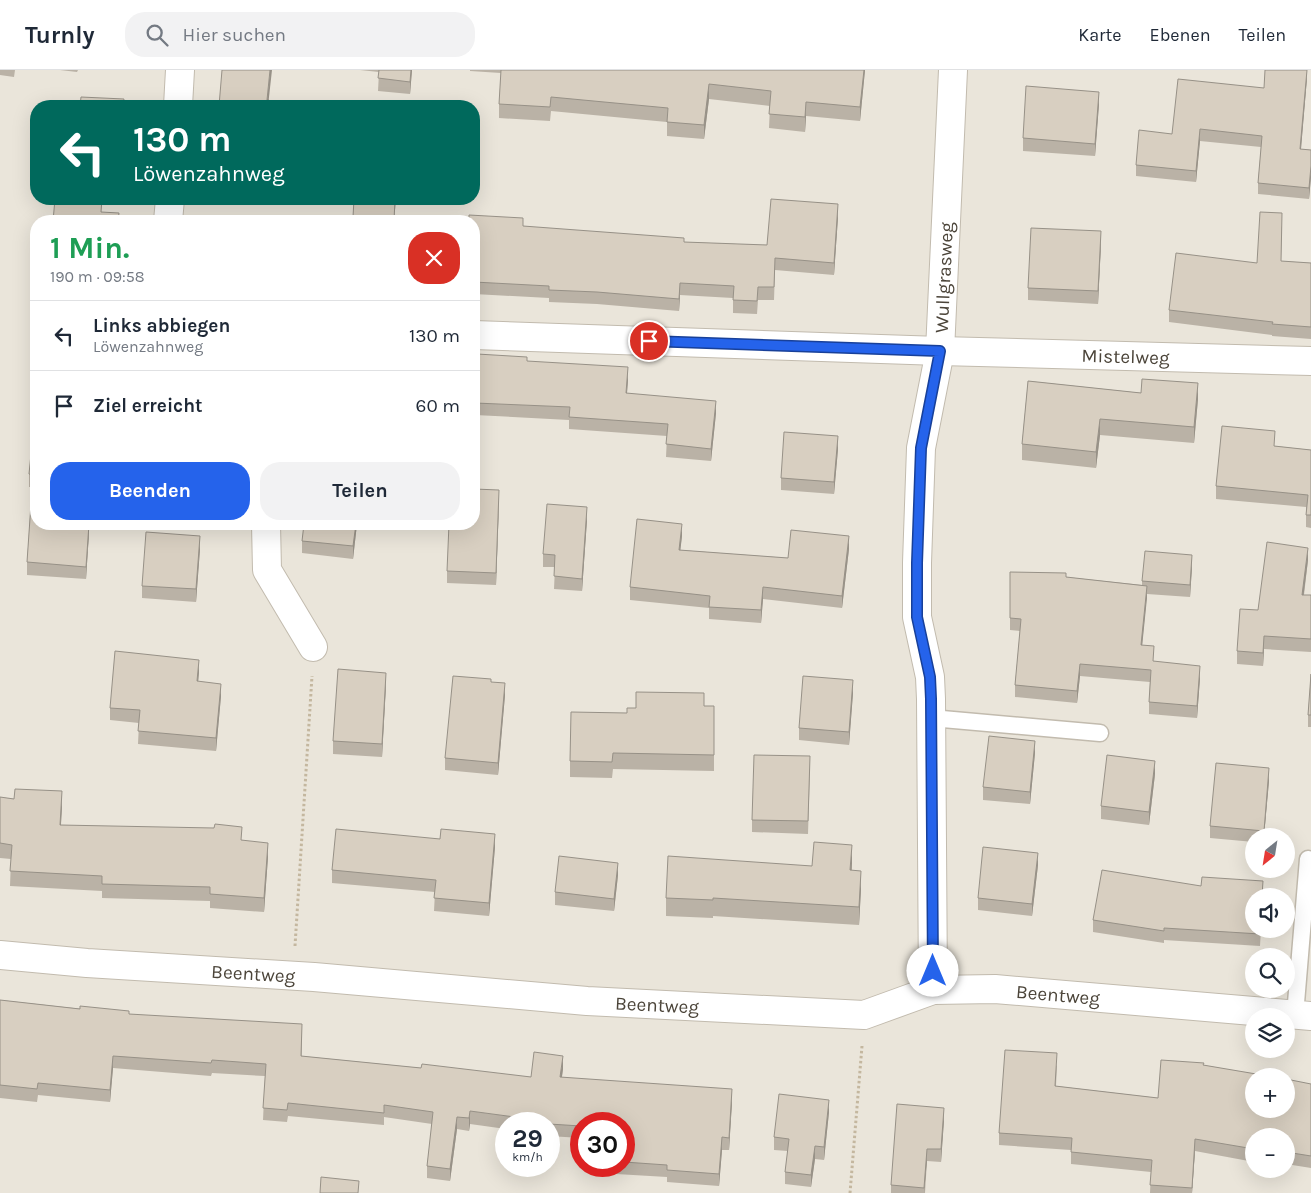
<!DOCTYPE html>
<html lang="de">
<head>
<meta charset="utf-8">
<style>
  :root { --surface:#fff; --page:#f2f2f3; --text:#1f2937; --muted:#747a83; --line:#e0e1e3; --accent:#2563eb }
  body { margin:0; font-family:Karla,sans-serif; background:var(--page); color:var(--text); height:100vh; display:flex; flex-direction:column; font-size:19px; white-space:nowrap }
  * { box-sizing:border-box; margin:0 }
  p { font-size:16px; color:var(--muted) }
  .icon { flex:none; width:28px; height:28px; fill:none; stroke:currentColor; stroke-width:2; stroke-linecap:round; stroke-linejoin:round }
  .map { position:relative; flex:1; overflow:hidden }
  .drawer { position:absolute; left:30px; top:145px; width:450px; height:315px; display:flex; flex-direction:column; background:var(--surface); border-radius:20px; box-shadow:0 5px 20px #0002 }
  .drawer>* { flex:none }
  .top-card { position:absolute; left:30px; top:30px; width:450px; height:105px; border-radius:20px; box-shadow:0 5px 20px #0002; background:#00695c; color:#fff; overflow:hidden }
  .needle { width:32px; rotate:210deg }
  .tools { position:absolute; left:1245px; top:758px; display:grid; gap:10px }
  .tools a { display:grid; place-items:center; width:50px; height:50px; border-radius:50%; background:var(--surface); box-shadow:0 5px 20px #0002; font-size:25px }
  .speed { position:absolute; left:495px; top:1042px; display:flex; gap:10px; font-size:25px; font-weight:700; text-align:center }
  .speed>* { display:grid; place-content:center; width:65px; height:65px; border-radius:50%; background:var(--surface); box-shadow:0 5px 20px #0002; line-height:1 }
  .speed small { font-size:12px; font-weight:400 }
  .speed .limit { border:8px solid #d22; background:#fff; color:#111 }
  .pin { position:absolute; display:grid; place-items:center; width:42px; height:42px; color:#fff; margin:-21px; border:2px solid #fff; border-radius:50%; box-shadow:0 1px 5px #0007 }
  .me { position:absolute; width:55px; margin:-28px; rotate:0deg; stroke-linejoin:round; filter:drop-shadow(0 0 4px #0008) }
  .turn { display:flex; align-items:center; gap:18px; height:105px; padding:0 20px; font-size:22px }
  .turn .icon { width:65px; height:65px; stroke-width:2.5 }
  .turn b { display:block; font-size:35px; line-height:42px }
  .round { display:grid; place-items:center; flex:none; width:52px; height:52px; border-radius:20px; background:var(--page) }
  .summary { display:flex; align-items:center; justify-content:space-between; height:85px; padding:0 20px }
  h1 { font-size:30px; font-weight:700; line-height:38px; color:#1e9e55 }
  .primary-button { display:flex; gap:10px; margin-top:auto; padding:10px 20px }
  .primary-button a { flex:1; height:58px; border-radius:20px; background:var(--accent); color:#fff; font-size:20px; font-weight:700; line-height:58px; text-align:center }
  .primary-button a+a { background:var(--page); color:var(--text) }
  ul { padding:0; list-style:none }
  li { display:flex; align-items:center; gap:15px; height:70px; padding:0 20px; border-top:1px solid var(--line) }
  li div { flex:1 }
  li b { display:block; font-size:19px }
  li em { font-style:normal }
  header { display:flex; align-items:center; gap:30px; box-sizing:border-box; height:70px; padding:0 25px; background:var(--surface); border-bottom:1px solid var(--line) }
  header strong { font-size:24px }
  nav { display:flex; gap:28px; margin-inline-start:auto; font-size:18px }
  .search { width:350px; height:45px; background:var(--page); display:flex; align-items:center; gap:12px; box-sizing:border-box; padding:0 18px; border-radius:20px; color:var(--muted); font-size:19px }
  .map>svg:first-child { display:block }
  .residential { fill:#eae5da; fill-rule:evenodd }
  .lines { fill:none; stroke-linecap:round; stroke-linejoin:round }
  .lane-casing { stroke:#c2bbae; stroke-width:19 }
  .street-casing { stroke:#c2bbae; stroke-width:30 }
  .path { stroke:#c4b79f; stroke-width:3; stroke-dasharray:2.5 2.5; stroke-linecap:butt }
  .lane { stroke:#fff; stroke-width:16 }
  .street { stroke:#fff; stroke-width:28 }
  .wall { fill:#bab2a6 }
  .shaded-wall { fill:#979187 }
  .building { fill:#d8cfc1; stroke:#979187 }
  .route-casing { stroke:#184099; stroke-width:12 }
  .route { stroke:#2563eb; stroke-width:9 }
  .labels { text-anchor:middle; stroke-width:4; stroke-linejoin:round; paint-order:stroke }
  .street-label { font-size:19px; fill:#4b4439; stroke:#fff }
</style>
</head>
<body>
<header>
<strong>Turnly</strong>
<div class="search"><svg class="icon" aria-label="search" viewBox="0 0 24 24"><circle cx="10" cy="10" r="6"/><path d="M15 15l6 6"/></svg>Hier suchen</div>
<nav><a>Karte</a><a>Ebenen</a><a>Teilen</a></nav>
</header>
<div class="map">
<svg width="1311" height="1123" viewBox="0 0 1311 1123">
  <rect width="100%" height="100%" fill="#f6f3ec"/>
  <!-- residential -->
  <path class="residential" d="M 0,0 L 1311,0 L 1311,1123 L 0,1123 ZM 36,36 L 474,36 L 474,129 L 36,129 ZM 36,151 L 474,151 L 474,454 L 36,454 ZM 1254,766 L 1286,766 L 1286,799 L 1254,799 ZM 1254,826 L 1286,826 L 1286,859 L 1254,859 ZM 1254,886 L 1286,886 L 1286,919 L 1254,919 ZM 1254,946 L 1286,946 L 1286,979 L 1254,979 ZM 1254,1006 L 1286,1006 L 1286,1039 L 1254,1039 ZM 506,1054 L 549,1054 L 549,1096 L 506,1096 ZM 581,1054 L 624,1054 L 624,1096 L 581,1096 ZM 1254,1066 L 1286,1066 L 1286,1099 L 1254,1099 Z"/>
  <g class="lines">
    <!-- lane casing -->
    <g class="lane-casing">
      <path id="lane" d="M 931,648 L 1100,663
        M 1295,945 L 1308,789"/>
    </g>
    <!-- street casing -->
    <g class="street-casing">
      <g id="street">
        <path d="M 178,36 L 180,0"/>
        <path d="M 168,151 L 170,129"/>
        <path id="s1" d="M 474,265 L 940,281 L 1311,291"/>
        <path d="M 266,454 L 267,500 L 313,577"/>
        <path id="s2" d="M 0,885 L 87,893 L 314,907 L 587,931 L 864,945 L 933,920 L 995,919 L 1311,946"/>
        <path id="s3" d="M 933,920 L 931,629 L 930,607 L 917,547 L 917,493 L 921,378 L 940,281 L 953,0"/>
      </g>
    </g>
    <!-- path -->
    <path class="path" d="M 295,876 L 312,606
      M 850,1123 L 862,976"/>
    <!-- lane -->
    <use href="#lane" class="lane"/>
    <!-- street -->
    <use href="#street" class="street"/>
  </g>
  <!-- wall -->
  <path class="wall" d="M 0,0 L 15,0 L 14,7 L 0,5 Z
    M 60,0 L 78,0 L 77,2 Z
    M 360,0 L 412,0 L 410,24 L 378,21 L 379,2 Z
    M 470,0 L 865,0 L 860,51 L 806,46 L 805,62 L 769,58 L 770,36 L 709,29 L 704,69 L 667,66 L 667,52 L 551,41 L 550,51 L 499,48 L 499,34 L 501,3 L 470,1 Z
    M 1307,8 L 1301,79 L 1311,80 L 1311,107 L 1309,129 L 1258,124 L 1258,113 L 1261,77 L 1200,71 L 1196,112 L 1136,106 L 1136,95 L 1172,64 L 1264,18 Z
    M 1099,34 L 1095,86 L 1023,81 L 1023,68 Z
    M 838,147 L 834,205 L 775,200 L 774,230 L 758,230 L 757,244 L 733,243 L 733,228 L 680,225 L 679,241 L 597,234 L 549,232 L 549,228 L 474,224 L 474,151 L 684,172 L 767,175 Z
    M 1282,156 L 1281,191 L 1311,193 L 1311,269 L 1272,266 L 1272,265 L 1169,252 L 1169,240 L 1257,193 Z
    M 1101,174 L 1098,234 L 1028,230 L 1028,218 Z
    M 527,291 L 628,310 L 627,323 L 716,343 L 711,391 L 666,387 L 667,366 L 569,359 L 569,350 L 475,345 L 475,333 Z
    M 1028,311 L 1198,329 L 1194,373 L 1100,365 L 1096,398 L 1022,390 L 1022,374 Z
    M 35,344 L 36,454 L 89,463 L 86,509 L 27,505 L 27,492 L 32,417 L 29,417 L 29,404 Z
    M 1275,376 L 1311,380 L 1311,458 L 1306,457 L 1306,437 L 1216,429 L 1216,416 Z
    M 838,379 L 834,424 L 781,420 L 781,408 Z
    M 499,432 L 496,515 L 447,513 L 447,501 Z
    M 587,450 L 582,521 L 554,519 L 555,497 L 543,497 L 543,484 Z
    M 357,454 L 353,489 L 302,483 L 302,471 Z
    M 682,466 L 680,480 L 788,488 L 849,479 L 842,538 L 763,529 L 761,553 L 709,549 L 709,538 L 630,530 L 630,517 Z
    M 200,479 L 196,532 L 142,528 L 142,516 Z
    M 1308,490 L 1304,525 L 1311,525 L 1311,582 L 1264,579 L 1263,596 L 1237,594 L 1237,581 L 1258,540 Z
    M 1192,497 L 1190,527 L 1147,524 L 1142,575 L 1153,591 L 1200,608 L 1197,648 L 1149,644 L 1149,632 L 1150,612 L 1080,606 L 1077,633 L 1015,627 L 1015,615 L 1020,561 L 1010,560 L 1010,502 L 1066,507 L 1142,515 L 1142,511 Z
    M 199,602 L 198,612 L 221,626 L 216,681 L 138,674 L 139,653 L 110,650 L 110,638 Z
    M 1311,604 L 1311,657 L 1308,657 L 1308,645 Z
    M 491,612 L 505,625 L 498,705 L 445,700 L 445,688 Z
    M 386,615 L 382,687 L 333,684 L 333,671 Z
    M 853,623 L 849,675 L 799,670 L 799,658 Z
    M 704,636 L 714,636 L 714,701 L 613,699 L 612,708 L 570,707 L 570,691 L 627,643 Z
    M 1035,683 L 1030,734 L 983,730 L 983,717 Z
    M 810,699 L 808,764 L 752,762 L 752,750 Z
    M 1155,704 L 1149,755 L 1101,749 L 1101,736 Z
    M 1269,711 L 1264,766 L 1254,766 L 1254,772 L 1210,768 L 1210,756 Z
    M 0,727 L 62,736 L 61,755 L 242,770 L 268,787 L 264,842 L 210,838 L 210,831 L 102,828 L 102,821 L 10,816 L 11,789 L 0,788 Z
    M 495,777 L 489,846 L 434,841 L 435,822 L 332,813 L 332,800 Z
    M 852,793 L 852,800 L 861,819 L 859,855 L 713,846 L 713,848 L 666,846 L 666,828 L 812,796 Z
    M 1038,795 L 1032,846 L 978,840 L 978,828 Z
    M 618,805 L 614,841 L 555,835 L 555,822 Z
    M 1093,850 L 1261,859 L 1260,876 L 1164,870 L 1164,873 L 1093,862 Z
    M 0,930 L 129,944 L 302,967 L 301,986 L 421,998 L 531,1007 L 563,999 L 562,1007 L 732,1032 L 729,1080 L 722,1080 L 719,1116 L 667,1112 L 667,1107 L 599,1103 L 599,1096 L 624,1096 L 624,1054 L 581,1054 L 581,1068 L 549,1066 L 549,1054 L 506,1054 L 506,1059 L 470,1054 L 469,1061 L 457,1059 L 450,1111 L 427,1108 L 427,1096 L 432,1054 L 384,1047 L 384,1055 L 288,1046 L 287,1052 L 263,1050 L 265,1006 L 212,1003 L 211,1006 L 113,998 L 110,1032 L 38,1025 L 37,1032 L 0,1028 Z
    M 1057,995 L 1056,1016 L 1158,1028 L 1203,995 L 1311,1014 L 1311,1098 L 1286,1094 L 1286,1066 L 1254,1066 L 1254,1092 L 1195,1081 L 1192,1123 L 1150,1123 L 1151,1102 L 1071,1094 L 1071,1080 L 999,1075 L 999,1063 Z
    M 829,1042 L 824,1090 L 815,1089 L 811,1117 L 785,1114 L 785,1102 L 788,1081 L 774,1080 L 774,1067 Z
    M 944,1050 L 941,1092 L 927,1091 L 925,1123 L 891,1123 L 891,1115 Z"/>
  <!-- shaded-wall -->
  <path class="shaded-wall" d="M 270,0 L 272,0 L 268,36 L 267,30 Z
    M 411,0 L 412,0 L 410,24 L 410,12 Z
    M 864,0 L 865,0 L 860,51 L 860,37 Z
    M 1307,0 L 1307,8 L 1300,90 L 1300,79 Z
    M 709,14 L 709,29 L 704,69 L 704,55 Z
    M 1099,22 L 1099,34 L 1095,86 L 1095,74 Z
    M 806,32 L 806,46 L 805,62 L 805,47 Z
    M 1200,59 L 1200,71 L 1196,112 L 1196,101 Z
    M 1311,96 L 1311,107 L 1309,129 L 1309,118 Z
    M 395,129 L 396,129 L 394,151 Z
    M 838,134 L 838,147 L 834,205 L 834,193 Z
    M 1101,161 L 1101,174 L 1098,234 L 1098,221 Z
    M 680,213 L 680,225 L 679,241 L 679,229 Z
    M 628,297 L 628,310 L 626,335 L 626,323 Z
    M 1198,313 L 1198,329 L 1194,373 L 1194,357 Z
    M 716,331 L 716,343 L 711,391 L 711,379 Z
    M 1100,349 L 1100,365 L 1096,398 L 1096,382 Z
    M 838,366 L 838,379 L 834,424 L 834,412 Z
    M 499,420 L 499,432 L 496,515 L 496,503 Z
    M 587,437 L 587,450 L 582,521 L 582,509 Z
    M 89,454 L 89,463 L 86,509 L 86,497 Z
    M 356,454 L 357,454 L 353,489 L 353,476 Z
    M 682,454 L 682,466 L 679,492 L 679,480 Z
    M 200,466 L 200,479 L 196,532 L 196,519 Z
    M 849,466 L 849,479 L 842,538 L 842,526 Z
    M 1308,478 L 1308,490 L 1302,537 L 1302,525 Z
    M 1192,485 L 1192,497 L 1190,527 L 1190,515 Z
    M 1147,516 L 1147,528 L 1141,587 L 1141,575 Z
    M 763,517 L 763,529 L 761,553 L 761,540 Z
    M 1264,566 L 1264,579 L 1263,596 L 1263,583 Z
    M 199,590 L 199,602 L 197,624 L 197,611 Z
    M 1080,594 L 1080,606 L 1077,633 L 1077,621 Z
    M 1200,596 L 1200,608 L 1197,648 L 1197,636 Z
    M 386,603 L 386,615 L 382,687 L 382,674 Z
    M 853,610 L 853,623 L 849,675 L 849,662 Z
    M 505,613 L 505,625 L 498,705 L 498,693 Z
    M 221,614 L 221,626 L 216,681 L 216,668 Z
    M 1035,671 L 1035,683 L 1030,734 L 1030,722 Z
    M 1155,691 L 1155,704 L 1149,755 L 1149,742 Z
    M 1269,698 L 1269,711 L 1264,766 L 1264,761 Z
    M 62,721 L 62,736 L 60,769 L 60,755 Z
    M 495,764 L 495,777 L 489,846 L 489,833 Z
    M 268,773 L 268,787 L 264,842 L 264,828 Z
    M 852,775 L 852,793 L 850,818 L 850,800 Z
    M 1038,783 L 1038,795 L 1032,846 L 1032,834 Z
    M 618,793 L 618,805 L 614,841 L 614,829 Z
    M 861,801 L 861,819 L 859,855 L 859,837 Z
    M 302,954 L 302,967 L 301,999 L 301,986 Z
    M 113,986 L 113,998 L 110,1032 L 110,1020 Z
    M 563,986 L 563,999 L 560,1019 L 560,1007 Z
    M 732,1019 L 732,1032 L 729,1080 L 729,1068 Z
    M 829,1030 L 829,1042 L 824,1090 L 824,1077 Z
    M 944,1038 L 944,1050 L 941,1092 L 941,1079 Z
    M 470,1041 L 470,1054 L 469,1061 L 469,1048 Z
    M 457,1047 L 457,1059 L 450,1111 L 450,1099 Z
    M 722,1067 L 722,1080 L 719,1116 L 719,1104 Z
    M 1195,1069 L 1195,1081 L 1192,1123 L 1192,1118 Z
    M 815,1076 L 815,1089 L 811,1117 L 811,1105 Z
    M 927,1079 L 927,1091 L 924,1123 L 924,1118 Z"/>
  <!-- building -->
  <path class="building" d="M 222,0 L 270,0 L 267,30 L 269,30 L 269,36 L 219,36 Z
    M 379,0 L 411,0 L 410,12 L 378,8 Z
    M 501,0 L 864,0 L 860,37 L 806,32 L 805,47 L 769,44 L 771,21 L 709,14 L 704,55 L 667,52 L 668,38 L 551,27 L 550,37 L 499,34 Z
    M 1265,0 L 1307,0 L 1300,79 L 1311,80 L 1311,96 L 1309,118 L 1258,113 L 1262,66 L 1200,59 L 1196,101 L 1136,95 L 1139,60 L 1172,64 L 1178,9 L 1264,18 Z
    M 1026,16 L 1099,22 L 1095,74 L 1023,68 Z
    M 81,27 L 124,29 L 123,36 L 80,36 Z
    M 55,129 L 102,129 L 101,142 L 119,143 L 118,151 L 53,151 Z
    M 354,129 L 395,129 L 394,151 L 341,151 L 341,147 L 353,147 Z
    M 771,129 L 838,134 L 834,193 L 775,188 L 774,217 L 758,217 L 757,231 L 733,230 L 734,216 L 680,213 L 679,229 L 597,222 L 549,220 L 549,216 L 474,212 L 474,151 L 469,151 L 469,145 L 523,148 L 523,156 L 684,168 L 684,172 L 767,175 Z
    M 1260,142 L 1282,143 L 1281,191 L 1311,193 L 1311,257 L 1272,254 L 1273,252 L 1169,240 L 1176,183 L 1257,193 Z
    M 211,148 L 242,151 L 211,151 Z
    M 1031,158 L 1101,161 L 1098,221 L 1028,218 Z
    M 477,284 L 527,287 L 527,291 L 628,297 L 626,323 L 716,331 L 711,379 L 666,374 L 668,354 L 569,347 L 570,337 L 475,333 Z
    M 1142,309 L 1198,313 L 1194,357 L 1100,349 L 1096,382 L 1022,374 L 1028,311 L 1141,323 Z
    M 35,344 L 36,345 L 36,454 L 89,454 L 86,497 L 27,492 L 33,405 L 29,404 Z
    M 1222,356 L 1275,361 L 1274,376 L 1311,380 L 1311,445 L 1306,445 L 1308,425 L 1216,416 Z
    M 784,362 L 838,366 L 834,412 L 781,408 Z
    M 474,419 L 499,420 L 496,503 L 447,501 L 449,454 L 474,454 Z
    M 547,434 L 587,437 L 582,509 L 554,506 L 555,485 L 543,484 Z
    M 637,449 L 682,454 L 679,480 L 788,488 L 791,460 L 849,466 L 842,526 L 763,517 L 761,540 L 709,537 L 710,526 L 630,517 Z
    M 304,454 L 356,454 L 353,476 L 302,471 Z
    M 146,462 L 200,466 L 196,519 L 142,516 Z
    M 1267,472 L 1308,478 L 1302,525 L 1311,525 L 1311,569 L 1264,566 L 1263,583 L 1237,581 L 1240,539 L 1258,540 Z
    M 1145,481 L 1192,485 L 1190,515 L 1142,511 Z
    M 1010,502 L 1066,503 L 1066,507 L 1147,516 L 1141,575 L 1154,576 L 1153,591 L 1200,596 L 1197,636 L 1149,632 L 1151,600 L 1080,594 L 1077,621 L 1015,615 L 1021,549 L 1010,548 Z
    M 115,581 L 199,590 L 197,611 L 221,614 L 216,668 L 138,661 L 140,640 L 110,638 Z
    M 338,599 L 386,603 L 382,674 L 333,671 Z
    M 1311,604 L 1311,645 L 1308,645 Z
    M 453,606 L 491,609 L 491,612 L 505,613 L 498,693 L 445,688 Z
    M 803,606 L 853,610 L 849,662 L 799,658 Z
    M 636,622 L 704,623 L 704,636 L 714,636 L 714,685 L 613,683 L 612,692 L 570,691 L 571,642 L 627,643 L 627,638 L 636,638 Z
    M 989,666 L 1035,671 L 1030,722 L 983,717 Z
    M 754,685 L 810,686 L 808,751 L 752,750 Z
    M 1107,685 L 1155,691 L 1149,742 L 1101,736 Z
    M 1216,693 L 1269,698 L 1264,761 L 1210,756 Z
    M 15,719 L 62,721 L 60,755 L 214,758 L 215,754 L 242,757 L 241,770 L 268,773 L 264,828 L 210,824 L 210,817 L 102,814 L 102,806 L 10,801 L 12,775 L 0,773 L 0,727 L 14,729 Z
    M 336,759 L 440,769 L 441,759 L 495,764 L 489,833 L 434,828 L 436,810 L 332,800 Z
    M 814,772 L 852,775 L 850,800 L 861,801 L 859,837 L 713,828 L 713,830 L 666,828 L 668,786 L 812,796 Z
    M 983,777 L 1038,783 L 1032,834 L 978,828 Z
    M 559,786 L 618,793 L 614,829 L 555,822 Z
    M 1102,800 L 1201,816 L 1202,807 L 1263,811 L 1262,826 L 1254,826 L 1254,859 L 1260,859 L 1260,864 L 1164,858 L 1164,861 L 1093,850 Z
    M 0,930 L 80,939 L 80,936 L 129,941 L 129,944 L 302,954 L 301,986 L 421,998 L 422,994 L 531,1007 L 534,982 L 563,986 L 560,1007 L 732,1019 L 729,1068 L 722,1067 L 719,1104 L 667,1100 L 667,1095 L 624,1092 L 624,1054 L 581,1054 L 581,1056 L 549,1054 L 521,1054 L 522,1048 L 470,1041 L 469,1048 L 457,1047 L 450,1099 L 427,1096 L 433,1042 L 384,1035 L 384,1043 L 288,1033 L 287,1040 L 263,1038 L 266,994 L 212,990 L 211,993 L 113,986 L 110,1020 L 38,1013 L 37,1019 L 0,1015 Z
    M 1005,980 L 1057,983 L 1055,1016 L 1158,1028 L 1161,990 L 1204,993 L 1203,995 L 1268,1006 L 1254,1006 L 1254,1039 L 1286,1039 L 1286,1009 L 1311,1014 L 1311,1086 L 1286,1082 L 1286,1066 L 1254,1066 L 1254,1079 L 1195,1069 L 1192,1118 L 1150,1115 L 1152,1090 L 1071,1082 L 1072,1068 L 999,1063 Z
    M 779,1024 L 829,1030 L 824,1077 L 815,1076 L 811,1105 L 785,1102 L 789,1069 L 774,1067 Z
    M 897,1034 L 944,1038 L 941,1079 L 927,1079 L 924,1118 L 891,1115 Z
    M 321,1107 L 359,1111 L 358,1123 L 320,1123 Z"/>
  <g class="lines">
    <!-- route casing -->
    <g class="route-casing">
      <path id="route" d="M 649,271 L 940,281 L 921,378 L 917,493 L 917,547 L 930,607 L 931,629 L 933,901"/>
    </g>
    <!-- route -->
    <use href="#route" class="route"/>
  </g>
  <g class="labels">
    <!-- street labels -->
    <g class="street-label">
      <text dy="7" stroke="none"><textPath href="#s3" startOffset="716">Wullgrasweg</textPath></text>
      <text dy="7" stroke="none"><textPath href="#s1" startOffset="652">Mistelweg</textPath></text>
      <text dy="7" stroke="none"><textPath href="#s2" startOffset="254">Beentweg</textPath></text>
      <text dy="7" stroke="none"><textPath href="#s2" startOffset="1065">Beentweg</textPath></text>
      <text dy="7" stroke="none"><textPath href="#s2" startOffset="659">Beentweg</textPath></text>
    </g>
  </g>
</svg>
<div class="tools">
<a><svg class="needle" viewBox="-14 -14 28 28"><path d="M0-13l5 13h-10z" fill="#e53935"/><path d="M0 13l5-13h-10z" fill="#747a83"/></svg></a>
<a><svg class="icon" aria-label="sound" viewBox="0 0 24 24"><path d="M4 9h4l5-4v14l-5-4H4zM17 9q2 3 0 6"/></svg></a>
<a><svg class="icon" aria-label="search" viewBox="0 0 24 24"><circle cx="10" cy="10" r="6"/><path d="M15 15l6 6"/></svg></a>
<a><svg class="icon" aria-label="layers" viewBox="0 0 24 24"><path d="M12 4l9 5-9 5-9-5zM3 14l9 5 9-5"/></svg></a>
<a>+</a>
<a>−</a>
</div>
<div class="speed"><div>29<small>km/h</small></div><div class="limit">30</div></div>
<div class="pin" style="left:649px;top:271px;background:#d93025"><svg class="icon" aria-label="arrive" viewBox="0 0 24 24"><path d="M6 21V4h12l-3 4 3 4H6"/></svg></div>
<svg class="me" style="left:933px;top:901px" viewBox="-20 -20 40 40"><circle r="19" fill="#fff"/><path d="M0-13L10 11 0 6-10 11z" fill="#2563eb"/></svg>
<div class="top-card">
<div class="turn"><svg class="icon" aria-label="left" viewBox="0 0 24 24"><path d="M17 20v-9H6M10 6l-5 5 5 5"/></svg><div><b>130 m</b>Löwenzahnweg</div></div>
</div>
<section class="drawer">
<div class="summary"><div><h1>1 Min.</h1><p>190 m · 09:58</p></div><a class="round" style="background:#d93025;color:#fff"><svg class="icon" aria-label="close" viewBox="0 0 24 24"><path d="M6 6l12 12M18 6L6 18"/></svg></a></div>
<ul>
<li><svg class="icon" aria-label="left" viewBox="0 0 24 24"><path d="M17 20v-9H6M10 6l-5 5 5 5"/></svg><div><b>Links abbiegen</b><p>Löwenzahnweg</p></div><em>130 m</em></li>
<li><svg class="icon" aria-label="arrive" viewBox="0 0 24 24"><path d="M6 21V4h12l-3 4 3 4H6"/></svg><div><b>Ziel erreicht</b></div><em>60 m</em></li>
</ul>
<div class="primary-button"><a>Beenden</a><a>Teilen</a></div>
</section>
</div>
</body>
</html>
